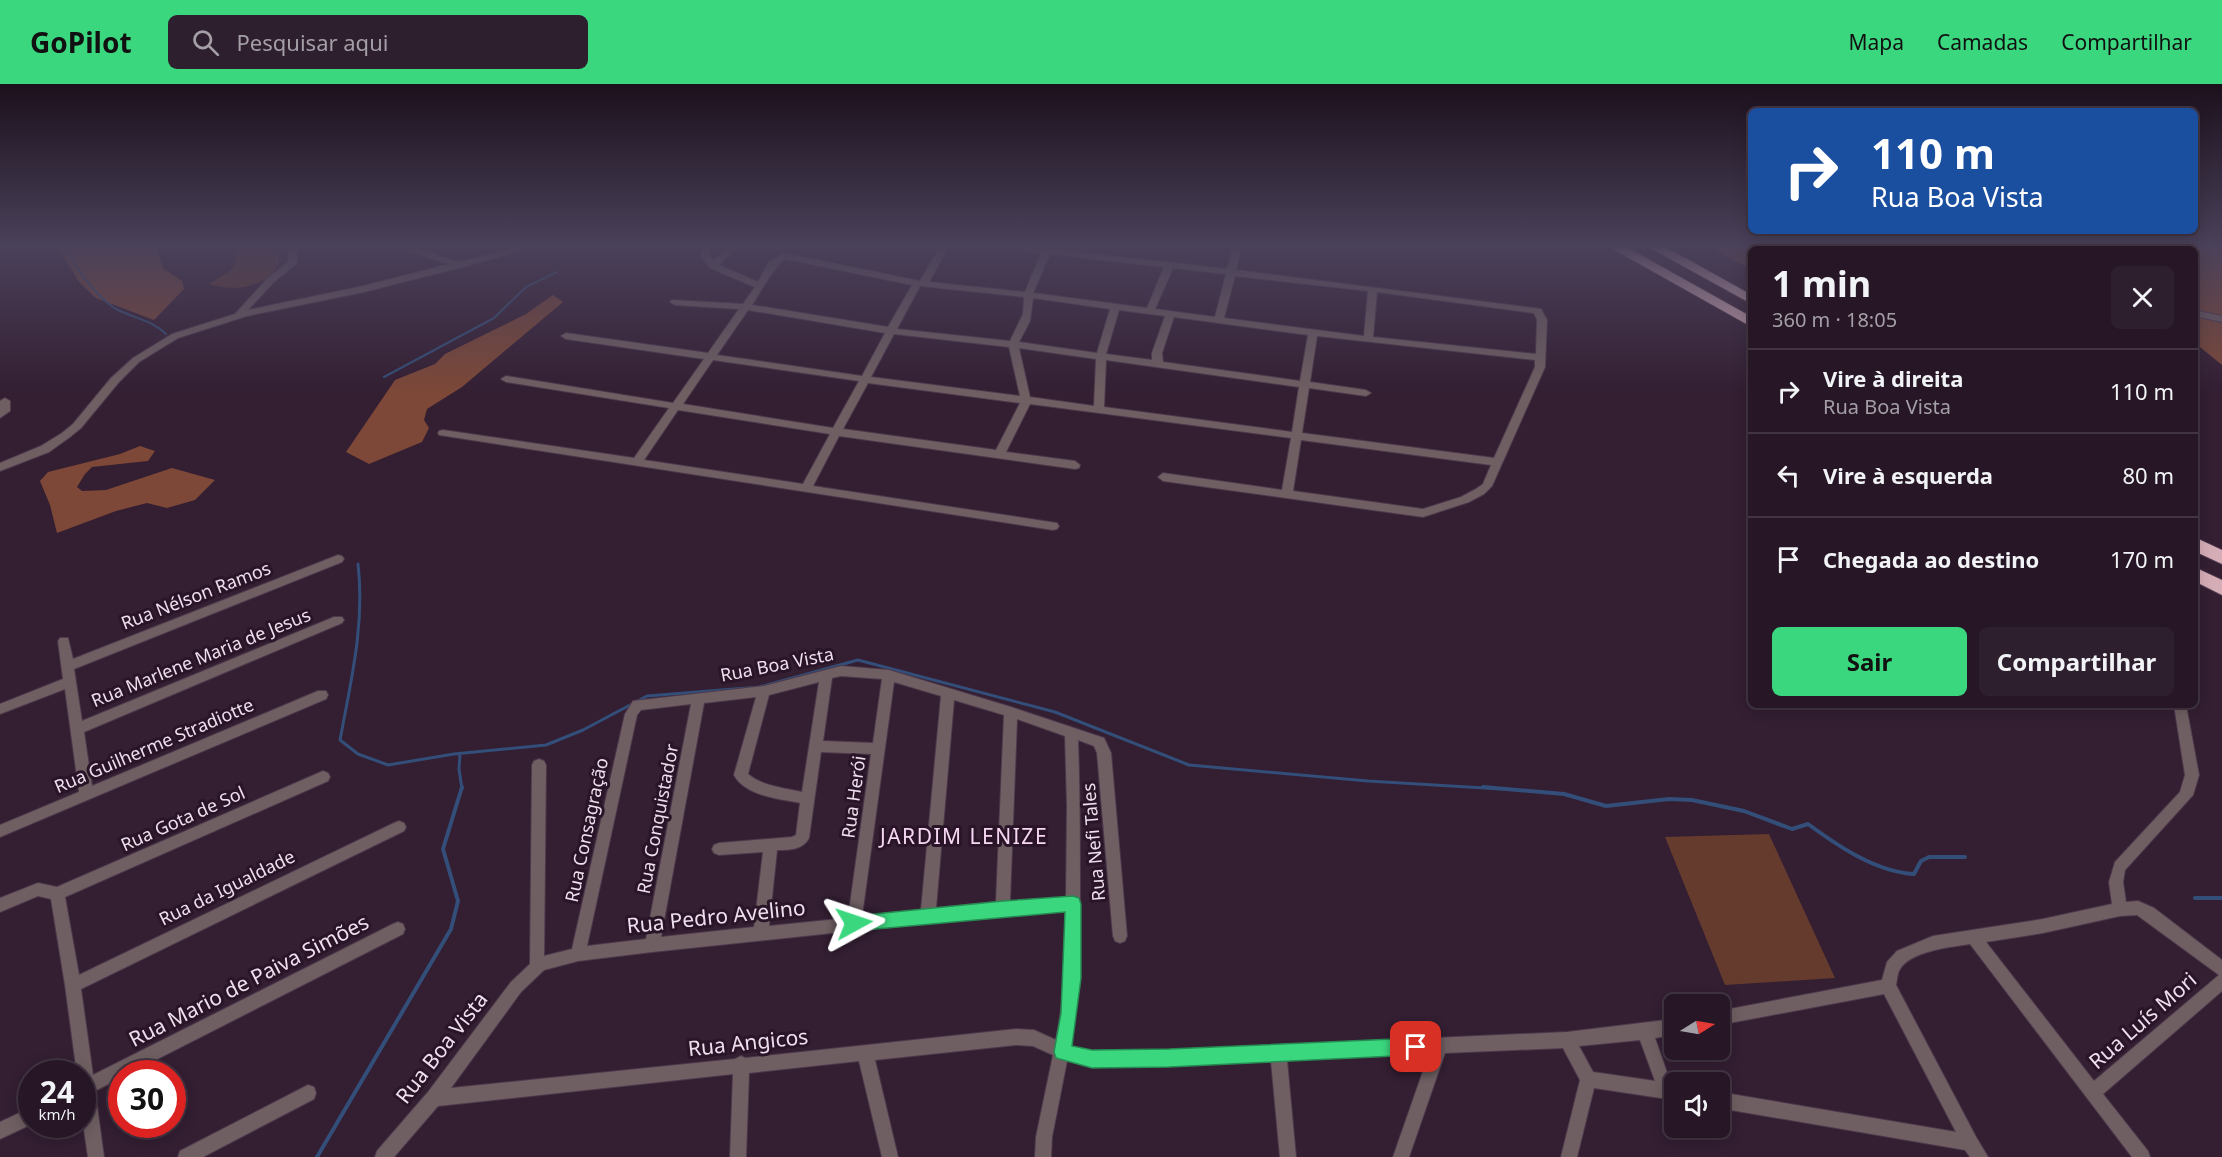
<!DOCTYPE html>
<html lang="pt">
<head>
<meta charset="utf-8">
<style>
  :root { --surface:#261626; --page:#2e1f2e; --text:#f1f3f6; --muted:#a49fa7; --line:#423543; --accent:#3bd77f }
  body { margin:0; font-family:"Noto Sans",sans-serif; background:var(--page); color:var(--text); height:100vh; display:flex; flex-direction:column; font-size:22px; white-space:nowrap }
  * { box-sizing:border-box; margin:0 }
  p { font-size:20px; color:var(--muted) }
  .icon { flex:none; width:33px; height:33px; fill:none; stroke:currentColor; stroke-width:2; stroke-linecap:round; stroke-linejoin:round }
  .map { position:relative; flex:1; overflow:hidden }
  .sheet { position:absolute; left:1748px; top:162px; width:450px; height:462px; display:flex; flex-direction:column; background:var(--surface); border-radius:9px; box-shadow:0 3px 15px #0003,0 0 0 2px var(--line) }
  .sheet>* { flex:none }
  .top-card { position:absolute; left:1748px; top:24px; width:450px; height:126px; border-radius:9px; box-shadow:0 3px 15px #0003,0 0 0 2px var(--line); background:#1a4fa0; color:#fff; overflow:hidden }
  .needle { width:39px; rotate:79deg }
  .fabs { position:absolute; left:1664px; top:910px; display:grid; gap:12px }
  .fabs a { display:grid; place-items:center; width:66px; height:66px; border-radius:9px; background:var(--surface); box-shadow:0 3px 15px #0003,0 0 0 2px var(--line); font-size:30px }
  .speed { position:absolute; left:18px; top:976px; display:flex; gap:12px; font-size:30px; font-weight:700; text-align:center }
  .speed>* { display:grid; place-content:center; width:78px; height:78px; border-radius:50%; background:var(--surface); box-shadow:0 3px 15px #0003,0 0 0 2px var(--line); line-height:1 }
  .speed small { font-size:15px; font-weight:400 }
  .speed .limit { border:9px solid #d22; background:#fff; color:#111 }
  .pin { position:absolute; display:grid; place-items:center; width:51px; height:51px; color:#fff; margin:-26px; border-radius:12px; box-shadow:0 3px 9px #0006 }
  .me { position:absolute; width:66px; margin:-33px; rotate:85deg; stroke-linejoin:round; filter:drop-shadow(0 0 4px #0008) }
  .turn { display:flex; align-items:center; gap:21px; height:126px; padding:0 24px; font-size:27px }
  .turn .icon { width:78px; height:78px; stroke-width:2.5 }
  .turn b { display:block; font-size:42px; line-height:51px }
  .round { display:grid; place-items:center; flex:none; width:63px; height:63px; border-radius:9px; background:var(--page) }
  .overview { display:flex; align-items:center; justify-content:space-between; height:102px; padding:0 24px }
  h1 { font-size:36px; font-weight:700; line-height:45px }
  .primary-button { display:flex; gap:12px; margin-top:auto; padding:12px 24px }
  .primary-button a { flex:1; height:69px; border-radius:9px; background:var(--accent); color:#111; font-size:24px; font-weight:700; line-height:69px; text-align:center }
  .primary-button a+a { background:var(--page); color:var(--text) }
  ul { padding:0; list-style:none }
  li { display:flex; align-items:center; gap:18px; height:84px; padding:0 24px; border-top:2px solid var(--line) }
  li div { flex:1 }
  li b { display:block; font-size:22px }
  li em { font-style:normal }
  header { display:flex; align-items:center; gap:36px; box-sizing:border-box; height:84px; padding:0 30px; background:var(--accent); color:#111 }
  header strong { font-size:28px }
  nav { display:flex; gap:33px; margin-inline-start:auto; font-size:21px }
  .search { width:420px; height:54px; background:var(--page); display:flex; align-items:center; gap:15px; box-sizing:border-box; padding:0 21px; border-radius:9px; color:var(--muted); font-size:22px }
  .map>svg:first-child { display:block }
  .green { fill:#653b2e }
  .forest { fill:#7d4837 }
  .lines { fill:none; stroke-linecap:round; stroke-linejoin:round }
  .stream-far2 { stroke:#334e78; stroke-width:2 }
  .stream-far1 { stroke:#334e78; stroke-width:3 }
  .stream { stroke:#334e78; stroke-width:4 }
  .minor-casing { stroke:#4d394c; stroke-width:2 }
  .highway-casing { stroke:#4d394c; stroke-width:2 }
  .minor { fill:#6f5f62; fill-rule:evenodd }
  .highway { fill:#d5adb6; fill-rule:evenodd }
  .route { fill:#3bd77f; stroke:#268c53; stroke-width:1.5 }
  .labels { text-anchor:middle; stroke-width:6; stroke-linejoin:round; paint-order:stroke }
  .street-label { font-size:18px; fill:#eedfed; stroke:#291428 }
  .quarter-label { font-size:21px; letter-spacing:1.5px; fill:#f6d8f3; stroke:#291428 }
  .near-street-label { font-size:21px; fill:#eedfed; stroke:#291428 }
</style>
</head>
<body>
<header>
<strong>GoPilot</strong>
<div class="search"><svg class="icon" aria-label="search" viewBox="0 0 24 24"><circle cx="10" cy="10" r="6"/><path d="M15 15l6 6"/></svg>Pesquisar aqui</div>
<nav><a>Mapa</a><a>Camadas</a><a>Compartilhar</a></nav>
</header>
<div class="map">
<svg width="2222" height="1073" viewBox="0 0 2222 1073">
  <rect width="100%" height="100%" fill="#331e32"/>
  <!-- green -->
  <path class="green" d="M 232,160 L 281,160 L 278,181 L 272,192 C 248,205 235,207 209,200 L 231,186 L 237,175 Z
    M 1769,750 L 1835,894 L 1725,901 L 1665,753 Z"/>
  <!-- forest -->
  <path class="forest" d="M 56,160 L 155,160 L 163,184 L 182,197 L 184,205 L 154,236 L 96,214 L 79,198 Z
    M 1704,160 L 2222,160 L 2222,281 L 2195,259 L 2194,165 L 1962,165 L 1938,161 L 1928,165 L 1750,165 L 1750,185 Z
    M 553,211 L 563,218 L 462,303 L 427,325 L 424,336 L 429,344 L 422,358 L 369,380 L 346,368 L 395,296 L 435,280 L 445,270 L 526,230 Z
    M 140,362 L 155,367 L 148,377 L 92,383 L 85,390 L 77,403 L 82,407 L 106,406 L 172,384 L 215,396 L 195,416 L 167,424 L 147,419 L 116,427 L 57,449 L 50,421 L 40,397 L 48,388 L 120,370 Z"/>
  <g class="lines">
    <!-- stream-far2 -->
    <path class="stream-far2" d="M 62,160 C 76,182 93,211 116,225 C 133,234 152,236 166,250
      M 384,293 L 494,234 L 526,203 L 557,188"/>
    <!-- stream-far1 -->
    <path class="stream-far1" d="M 358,480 C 365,540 351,597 340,656 L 358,670 L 388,681 L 454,670 L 546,661 L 583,646 L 647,612 L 759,603 L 858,576 L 1055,628 L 1189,681 L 1368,697 L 1501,705
      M 460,670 L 459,685 L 462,705"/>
    <!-- stream -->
    <path class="stream" d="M 1483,703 L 1564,710 L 1606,722 L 1669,715 L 1692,716 L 1744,727 L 1792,745 L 1808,740 C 1838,762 1876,788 1914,790 L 1921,777 L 1929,773 L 1965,773
      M 2195,814 L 2222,814
      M 317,1073 L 451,845 L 458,817 L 443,765 L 462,703"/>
    <!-- minor casing -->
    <g class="minor-casing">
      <path id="minor" d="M 289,160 L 297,160 L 297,179 L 273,199 L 248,226 L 363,202 L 449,180 L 390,162 L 389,160 L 402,160 L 459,178 L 529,160 L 543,160 L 463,183 L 364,208 L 247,232 L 178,254 L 139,278 L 119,298 L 81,344 L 70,353 L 49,368 L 0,387 L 0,379 L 41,362 L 62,349 L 73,340 L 111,294 L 133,274 L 172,250 L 235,230 L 267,195 L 288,178 Z
        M 703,160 L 711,160 L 710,172 L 713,177 C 726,164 733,160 750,160 L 733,167 L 719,181 L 758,198 L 768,179 L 783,169 L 920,197 L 942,160 L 950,160 L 929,198 L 1025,208 L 1041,169 L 989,163 L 985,160 L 1011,160 L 1043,164 L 1045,160 L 1053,160 L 1052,165 L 1227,185 L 1234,160 L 1242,160 L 1236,186 L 1541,225 L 1547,236 L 1545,283 L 1492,402 L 1484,410 L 1469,418 L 1423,433 L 1163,397 L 1158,393 L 1163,389 L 1282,406 L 1291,354 L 1030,320 L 1006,368 L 1075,377 L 1080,381 L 1079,384 L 1075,385 L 839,352 L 813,402 L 1057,439 L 1059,442 L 1057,445 L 1053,446 L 439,351 L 438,349 L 439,347 L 443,346 L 634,374 L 669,324 L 506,298 L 501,295 L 506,292 L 673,319 L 704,275 L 566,255 L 561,252 L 566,249 L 708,269 L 739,225 L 675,221 L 670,218 L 672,216 L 743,220 L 755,203 L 710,184 L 701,172 ZM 1050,170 L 1164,183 L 1147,224 L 1033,209 ZM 785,175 L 912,201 L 888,243 L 752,221 C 761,207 773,184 785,175 ZM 1173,184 L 1226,190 L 1215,233 L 1155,225 ZM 1235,192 L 1368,207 L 1364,252 L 1224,234 ZM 920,202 L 1024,213 L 1023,230 L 1010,257 L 897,245 ZM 1377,208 L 1534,229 L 1537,236 L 1536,270 L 1373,253 ZM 1033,214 L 1110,225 L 1097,269 L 1019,258 L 1030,237 ZM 748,226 L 885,249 L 862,292 L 717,271 ZM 1119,226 L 1165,232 L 1152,269 L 1152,276 L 1106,270 ZM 1174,233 L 1308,251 L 1300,297 L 1163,278 L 1162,269 ZM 894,250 L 1009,263 L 1020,312 L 871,293 ZM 1317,252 L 1535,276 L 1535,283 L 1494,374 L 1302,349 L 1309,304 L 1366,312 L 1371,309 L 1366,306 L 1310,298 ZM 1019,264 L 1096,275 L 1094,322 L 1030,313 ZM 713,276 L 859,297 L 833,344 L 683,320 ZM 1106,276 L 1299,303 L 1292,348 L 1104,323 ZM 868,299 L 1020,319 L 996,366 L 843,345 ZM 678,326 L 830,350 L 803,400 L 644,376 ZM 1301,356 L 1491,381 L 1483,400 L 1476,405 L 1461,413 L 1423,425 L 1293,407 Z
        M 1914,160 L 1928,160 L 1942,165 L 1927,165 Z
        M 2194,226 L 2222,232 L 2222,238 L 2194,232 Z
        M 5,314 L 10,317 L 10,327 L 0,334 L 0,317 Z
        M 338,471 L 342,472 L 344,475 L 342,478 L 74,585 L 82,637 L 334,533 L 342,533 L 344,536 L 342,539 L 84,648 L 92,702 L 318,607 L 326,607 L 328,611 L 326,615 L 0,753 L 0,741 L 79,708 L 65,605 L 0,630 L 0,620 L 63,595 L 58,557 L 60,554 L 68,554 L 73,575 Z
        M 841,582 L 889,586 L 1011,623 L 1104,654 L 1111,669 L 1127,852 L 1125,857 L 1120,859 L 1115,857 L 1113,852 L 1097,669 L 1094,662 L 1078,656 C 1080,710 1080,763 1080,816 C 1080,866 1080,913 1070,962 L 1092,967 L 1169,966 L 1567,948 L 1674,935 L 1674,951 L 1655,954 L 1671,1000 L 1674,1000 L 1674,1016 L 1594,1004 L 1577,1073 L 1561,1073 L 1580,996 L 1563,964 L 1445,969 L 1409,1073 L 1393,1073 L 1429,970 L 1287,976 L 1296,1073 L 1280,1073 L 1271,977 L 1092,983 L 1067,977 L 1052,1053 L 1051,1073 L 1035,1073 L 1036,1053 L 1053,971 L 1033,962 L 1016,961 L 875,976 L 898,1073 L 882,1073 L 859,977 L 749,989 L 746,1073 L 730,1073 L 733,990 L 438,1022 L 394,1073 L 375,1073 L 377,1067 L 428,1008 L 511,898 L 530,880 L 532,681 L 534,677 L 539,675 L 544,677 L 546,681 L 544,872 L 572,865 L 625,630 L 633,617 L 764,602 ZM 841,592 L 882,595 L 873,659 L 823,657 L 832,594 ZM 819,598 L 802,708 C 784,704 762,702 748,690 L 769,611 ZM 894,598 L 941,612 L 921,826 L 862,832 ZM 756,613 L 734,691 C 745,712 780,715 800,719 L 796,751 L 792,753 L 719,759 L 714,761 L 712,765 L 714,769 L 719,771 L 763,768 L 754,843 L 661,853 L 704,619 ZM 954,616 L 1004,631 L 996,818 L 936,824 ZM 691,620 L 646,855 L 587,862 L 637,631 L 641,626 ZM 1017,635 L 1065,652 L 1067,722 L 1066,814 L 1010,817 ZM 821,668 L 871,670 L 848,834 L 769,842 L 777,766 C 789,766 803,766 809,754 ZM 1066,827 C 1065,871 1065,913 1056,956 L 1034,946 L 1016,945 L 745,974 L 741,972 L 735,975 L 451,1004 L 521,908 L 544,886 L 578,877 L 652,868 L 1003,831 ZM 1640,956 L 1655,997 L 1593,988 L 1579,962 Z
        M 2174,621 L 2186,621 L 2199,691 L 2193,711 L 2125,786 L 2123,798 L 2126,818 L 2138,817 L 2154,824 L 2222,876 L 2222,907 L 2103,1010 L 2148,1067 L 2150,1073 L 2132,1073 L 1970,860 C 1951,863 1908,867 1899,887 C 1897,891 1897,897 1896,901 L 1976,1053 L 1988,1073 L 1970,1073 L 1965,1066 L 1719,1024 L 1719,1008 L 1956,1048 L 1884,910 L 1719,941 L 1719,927 L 1882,896 L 1887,878 L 1897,867 L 1933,852 L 2043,835 L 2112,820 L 2109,798 L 2115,778 L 2180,708 L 2185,691 ZM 2137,831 L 2219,891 L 2094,997 L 1986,858 L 2043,849 L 2120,832 Z
        M 323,687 L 328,689 L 330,693 L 328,697 L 65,813 L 79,891 L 394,739 L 399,737 L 404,739 L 406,743 L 404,747 L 81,905 L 93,991 L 393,840 L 398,838 L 403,840 L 405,845 L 403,850 L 128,990 L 122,990 L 122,993 L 95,1007 L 104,1073 L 88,1073 L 82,1032 L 82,990 L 77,990 L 65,901 L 51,815 L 38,812 L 0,828 L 0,814 L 38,799 L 57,803 Z
        M 308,1001 L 314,1003 L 316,1009 L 314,1015 L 203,1073 L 178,1073 L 180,1067 Z
        M 32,1023 L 32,1040 L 0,1055 L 0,1038 Z"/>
    </g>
    <!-- highway casing -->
    <g class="highway-casing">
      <path id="highway" d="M 1604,160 L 1621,160 L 1750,232 L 1750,242 Z
        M 1643,160 L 1660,160 L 1750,210 L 1750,219 Z
        M 2194,453 L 2222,466 L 2222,480 L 2194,467 Z
        M 2194,483 L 2222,496 L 2222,511 L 2194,497 Z"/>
    </g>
    <!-- minor -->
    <use href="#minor" class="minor"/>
    <!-- highway -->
    <use href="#highway" class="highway"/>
  </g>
  <!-- sky -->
  <linearGradient id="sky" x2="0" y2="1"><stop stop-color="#1c101c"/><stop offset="0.52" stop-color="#4a415a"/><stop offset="1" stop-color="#4a415a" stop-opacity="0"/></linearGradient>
  <rect width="2222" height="310" fill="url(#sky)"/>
  <!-- route -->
  <path class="route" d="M 1073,812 L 1079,814 L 1081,820 L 1081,894 L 1072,962 L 1092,966 L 1169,965 L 1416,954 L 1423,956 L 1425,963 L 1423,969 L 1416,971 L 1169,983 L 1092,984 L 1056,974 L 1054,968 L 1061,929 L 1065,828 L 854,847 L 849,845 L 846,839 L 849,834 L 854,832 L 1003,817 Z"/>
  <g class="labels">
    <!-- street labels -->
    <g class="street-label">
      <text transform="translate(196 512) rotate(-21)" y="6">Rua Nélson Ramos</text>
      <text transform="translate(201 574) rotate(-22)" y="6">Rua Marlene Maria de Jesus</text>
      <text transform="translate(777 581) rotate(-11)" y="6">Rua Boa Vista</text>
      <text transform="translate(154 662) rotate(-23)" y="6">Rua Guilherme Stradiotte</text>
      <text transform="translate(854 713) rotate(-82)" y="6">Rua Herói</text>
      <text transform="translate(183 735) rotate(-24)" y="6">Rua Gota de Sol</text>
      <text transform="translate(658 735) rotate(-79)" y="6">Rua Conquistador</text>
      <text transform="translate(587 746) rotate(-78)" y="6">Rua Consagração</text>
      <text transform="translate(1094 758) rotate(-95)" y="6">Rua Nefi Tales</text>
      <text transform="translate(227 804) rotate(-26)" y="6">Rua da Igualdade</text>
    </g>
    <!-- quarter labels -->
    <g class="quarter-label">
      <text x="964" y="760">JARDIM LENIZE</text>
    </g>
    <!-- near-street labels -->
    <g class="near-street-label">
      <text transform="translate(716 833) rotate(-6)" y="7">Rua Pedro Avelino</text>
      <text transform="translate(249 897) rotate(-27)" y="7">Rua Mario de Paiva Simões</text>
      <text transform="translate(2143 937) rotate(-41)" y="7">Rua Luís Mori</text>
      <text transform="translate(748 959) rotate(-6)" y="7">Rua Angicos</text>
      <text transform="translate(442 964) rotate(-52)" y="7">Rua Boa Vista</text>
    </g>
  </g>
</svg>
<div class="fabs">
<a><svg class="needle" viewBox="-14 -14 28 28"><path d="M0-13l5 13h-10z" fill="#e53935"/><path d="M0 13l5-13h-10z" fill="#a49fa7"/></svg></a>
<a><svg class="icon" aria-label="sound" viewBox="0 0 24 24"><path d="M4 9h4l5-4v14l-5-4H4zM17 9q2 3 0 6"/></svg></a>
</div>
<div class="speed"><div>24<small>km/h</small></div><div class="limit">30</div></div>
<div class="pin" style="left:1416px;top:963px;background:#d93025"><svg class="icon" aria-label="arrive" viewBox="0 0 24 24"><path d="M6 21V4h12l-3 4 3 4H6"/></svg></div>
<svg class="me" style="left:854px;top:839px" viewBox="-20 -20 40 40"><path d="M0-17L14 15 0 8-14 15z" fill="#3bd77f" stroke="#fff" stroke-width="4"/></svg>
<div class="top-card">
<div class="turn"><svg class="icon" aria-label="right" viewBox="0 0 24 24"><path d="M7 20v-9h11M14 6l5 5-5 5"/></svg><div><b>110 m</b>Rua Boa Vista</div></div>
</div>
<section class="sheet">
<div class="overview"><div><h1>1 min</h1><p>360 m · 18:05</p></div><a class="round"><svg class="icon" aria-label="close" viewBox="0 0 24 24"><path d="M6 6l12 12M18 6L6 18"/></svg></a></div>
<ul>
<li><svg class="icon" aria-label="right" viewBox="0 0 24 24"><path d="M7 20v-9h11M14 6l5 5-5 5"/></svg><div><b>Vire à direita</b><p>Rua Boa Vista</p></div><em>110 m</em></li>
<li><svg class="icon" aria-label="left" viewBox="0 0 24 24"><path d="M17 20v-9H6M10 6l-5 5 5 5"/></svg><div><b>Vire à esquerda</b></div><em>80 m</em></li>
<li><svg class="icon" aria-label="arrive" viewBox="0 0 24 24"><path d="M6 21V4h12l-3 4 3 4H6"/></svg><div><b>Chegada ao destino</b></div><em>170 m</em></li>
</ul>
<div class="primary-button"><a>Sair</a><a>Compartilhar</a></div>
</section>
</div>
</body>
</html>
